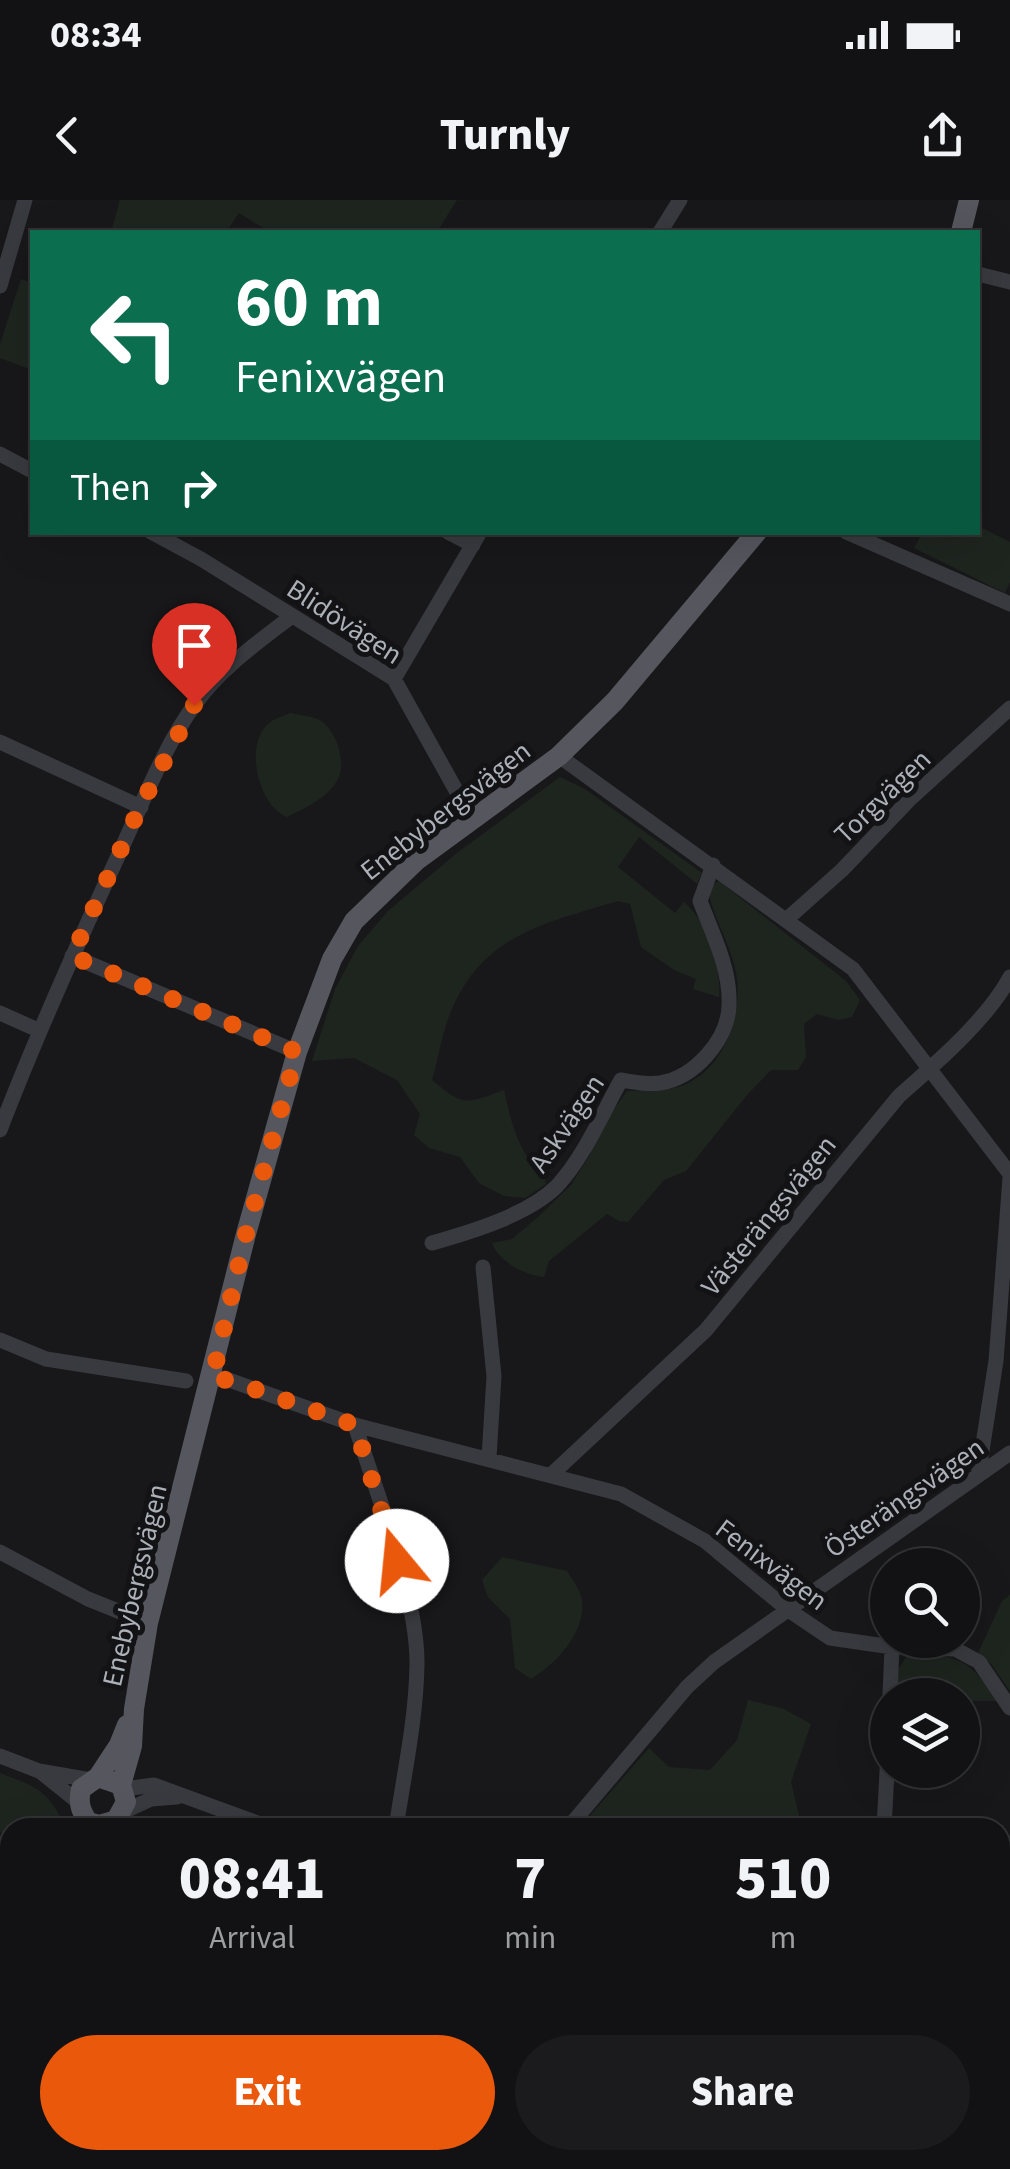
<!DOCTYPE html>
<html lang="en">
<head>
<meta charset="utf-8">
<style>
  :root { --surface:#121214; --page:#1b1b1d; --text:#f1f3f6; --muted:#9c9ea0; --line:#313234; --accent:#ea580c }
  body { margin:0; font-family:"Source Sans 3",sans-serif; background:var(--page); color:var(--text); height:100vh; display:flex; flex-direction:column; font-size:38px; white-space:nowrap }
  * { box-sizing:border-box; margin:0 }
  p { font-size:32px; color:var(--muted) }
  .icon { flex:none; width:55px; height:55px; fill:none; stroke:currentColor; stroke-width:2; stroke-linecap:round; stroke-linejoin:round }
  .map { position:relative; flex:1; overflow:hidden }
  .sheet { position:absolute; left:0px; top:1618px; width:1010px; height:352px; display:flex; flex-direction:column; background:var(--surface); border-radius:30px 30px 0 0; box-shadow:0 10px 40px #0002,0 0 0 2px var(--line) }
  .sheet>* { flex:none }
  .top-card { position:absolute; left:30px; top:30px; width:950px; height:305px; border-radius:0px; box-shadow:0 10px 40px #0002,0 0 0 2px var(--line); background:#0b6e4f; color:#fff; overflow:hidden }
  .buttons { position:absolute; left:870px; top:1348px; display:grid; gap:20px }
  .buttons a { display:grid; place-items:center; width:110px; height:110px; border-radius:50%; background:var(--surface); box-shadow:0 10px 40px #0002,0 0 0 2px var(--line); font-size:50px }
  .pin { position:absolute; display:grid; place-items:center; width:85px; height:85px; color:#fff; margin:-102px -42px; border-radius:50% 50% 50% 0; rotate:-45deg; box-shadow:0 0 10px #0007 }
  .pin .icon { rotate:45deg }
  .me { position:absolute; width:110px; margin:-55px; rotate:343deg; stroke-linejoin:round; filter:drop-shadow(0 0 8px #0008) }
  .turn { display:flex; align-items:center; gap:35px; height:210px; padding:0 40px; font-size:45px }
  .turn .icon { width:130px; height:130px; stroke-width:2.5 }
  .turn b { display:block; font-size:70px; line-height:85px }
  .then { display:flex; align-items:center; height:95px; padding:0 40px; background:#0003; gap:20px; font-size:38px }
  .eta { display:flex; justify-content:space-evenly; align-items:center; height:170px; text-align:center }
  .eta b { font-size:60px; font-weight:800; line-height:70px }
  .primary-button { display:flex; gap:20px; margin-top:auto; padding:20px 40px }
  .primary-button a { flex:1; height:115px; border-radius:60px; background:var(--accent); color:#fff; font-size:40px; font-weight:800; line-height:115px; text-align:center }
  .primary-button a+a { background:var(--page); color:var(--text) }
  .status { display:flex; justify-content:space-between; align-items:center; height:70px; padding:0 50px; background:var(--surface); direction:ltr }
  .status svg { height:28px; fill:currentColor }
  header { display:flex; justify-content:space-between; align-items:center; height:130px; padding:0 40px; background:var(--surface); font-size:45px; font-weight:800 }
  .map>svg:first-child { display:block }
  .green { fill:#1e251f }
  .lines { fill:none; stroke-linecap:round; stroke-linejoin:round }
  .minor { stroke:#393a3f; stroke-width:15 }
  .major { stroke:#56575e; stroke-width:20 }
  .route { stroke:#ea580c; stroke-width:18; stroke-dasharray:0 32.4 }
  .labels { text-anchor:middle; stroke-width:10; stroke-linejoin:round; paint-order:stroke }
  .street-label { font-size:28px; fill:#abb0b9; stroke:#131315 }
</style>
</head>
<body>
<div class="status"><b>08:34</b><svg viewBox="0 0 49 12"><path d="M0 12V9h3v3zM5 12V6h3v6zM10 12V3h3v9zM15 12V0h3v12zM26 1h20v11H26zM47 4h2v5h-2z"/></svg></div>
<header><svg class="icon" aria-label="back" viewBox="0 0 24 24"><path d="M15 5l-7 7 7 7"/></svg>Turnly<svg class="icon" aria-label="share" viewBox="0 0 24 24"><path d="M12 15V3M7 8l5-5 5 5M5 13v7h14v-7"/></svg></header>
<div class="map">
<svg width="1010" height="1969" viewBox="0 0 1010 1969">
  <rect width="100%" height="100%" fill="#18181a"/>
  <!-- green -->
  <path class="green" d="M 120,0 L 457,0 L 437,32 L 270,32 L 239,13 L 226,32 L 111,32 Z
    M 21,79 L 32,83 L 32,170 L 0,158 L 0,144 Z
    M 978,326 L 1010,342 L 1010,382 L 1005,393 L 914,348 L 922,333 L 978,332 Z
    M 290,513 C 300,515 313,516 321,521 C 336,531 347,562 338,579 C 328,598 305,608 287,617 C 258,605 244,545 268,524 C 273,519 284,516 290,513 Z
    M 560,577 L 585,589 L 702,673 L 697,684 L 639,637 L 618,667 L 675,713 L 684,702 C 708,722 722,767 719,797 L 693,789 L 696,779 L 674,770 L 641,747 L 630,704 L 618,701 C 542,724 479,735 448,819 C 441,839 438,860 432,880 C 464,907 466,904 504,890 C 511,920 517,954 544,973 L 546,984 L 525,998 L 504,996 L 479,983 L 460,957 L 429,948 L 414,935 L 420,914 L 397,880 L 354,858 L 312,861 L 335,789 L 358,746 L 388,711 L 457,653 Z
    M 719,681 L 846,781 L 860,800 L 852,817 L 838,820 L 817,814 L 804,824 L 806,857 L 798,870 L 771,870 L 747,895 L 686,971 L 664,980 L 628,1022 L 619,1021 L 607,1014 L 549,1061 L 544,1077 C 526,1076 498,1061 492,1043 L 512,1039 L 538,1017 L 571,985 L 591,953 L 589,945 L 627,891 C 642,890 659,891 674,888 C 723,877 746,812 735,768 C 729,743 715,720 709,695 L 712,685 Z
    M 502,1357 L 567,1371 C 572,1379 581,1391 582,1400 C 586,1432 557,1463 531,1479 L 515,1468 L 510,1419 L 488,1397 L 482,1380 Z
    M 1010,1395 L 1010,1491 L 992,1465 L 978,1453 L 1002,1401 Z
    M 908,1454 C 957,1455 970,1458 997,1501 L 963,1501 L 962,1495 L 897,1495 L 896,1473 Z
    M 748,1500 L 784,1509 L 811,1524 L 791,1582 L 802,1627 L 580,1627 L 649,1548 L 669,1567 L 710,1570 L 737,1540 Z
    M 0,1573 C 36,1587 49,1590 65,1627 L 10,1628 L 10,1638 L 0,1632 Z
    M 0,1736 L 10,1739 L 10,1854 L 0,1865 Z"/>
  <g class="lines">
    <!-- minor -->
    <path class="minor" d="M 660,32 L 680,0
      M 978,74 L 1010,82
      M 0,86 L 25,0
      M 0,254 L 32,271
      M 151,332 L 201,359 L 394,479 L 462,601
      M 448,332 L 473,345
      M 846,332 L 1010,404
      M 394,479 L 480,332
      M 0,542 L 141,607
      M 559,556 L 853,769 L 1010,974
      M 787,719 L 842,670 L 909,600 L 1010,508
      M 72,756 L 297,852
      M 0,813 L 38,830
      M 0,930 C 36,836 77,745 119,654 C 142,605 163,548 195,504 C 221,468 257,443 292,416
      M 432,1043 C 471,1032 528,1015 557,986 C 584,957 602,914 621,880 C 634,882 647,885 660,883 C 694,878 728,840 729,806 C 731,770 713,735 700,701 L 713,665
      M 483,1067 L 494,1176 L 489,1258
      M 0,1140 L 46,1159 L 186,1181
      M 212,1179 L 229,1180 L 355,1225 L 621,1294 L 705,1341 L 787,1409 L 830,1438 L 892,1447 L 955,1449 L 979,1462 L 1010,1508
      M 355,1225 C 376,1292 418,1397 417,1465 C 416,1520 404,1574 396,1628
      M 552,1274 L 706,1130 L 899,896 C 935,864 987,820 1010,777
      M 978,1276 L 996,1161 L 1010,978
      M 0,1352 L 88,1399 L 148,1423
      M 890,1495 L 892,1447
      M 0,1556 L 39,1571 L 91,1580
      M 42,1573 L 78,1602
      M 124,1589 L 154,1585 L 271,1628
      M 123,1612 L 151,1599 L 177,1597
      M 568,1628 L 687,1487 L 714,1462 L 1010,1253
      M 884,1628 L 888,1553
      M 515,1960 L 524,1969
      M 286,1969 L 294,1960
      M 746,1969 L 757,1960"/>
    <!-- major -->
    <path class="major" d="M 961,32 L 969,0
      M 98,1577 L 119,1545 L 127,1525
      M 121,1585 L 132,1546 L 134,1509 L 148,1423 L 246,1034 L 297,852 L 332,759 L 354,721 L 416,661 L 559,556 L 615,501 L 757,332
      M 88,1622 L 99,1625 L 116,1620 L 126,1602 L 121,1585 L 98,1577 L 81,1589 C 77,1607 83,1613 91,1628
      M 0,1880 L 10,1871"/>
  </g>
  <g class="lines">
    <!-- route -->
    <path class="route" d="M 194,505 L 140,607 L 72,756 L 297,852 L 246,1034 L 212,1179 L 229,1180 L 355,1225 L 397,1361"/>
  </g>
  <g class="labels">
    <!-- street labels -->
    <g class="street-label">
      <text transform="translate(345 421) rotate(33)" y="10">Blidövägen</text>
      <text transform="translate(882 596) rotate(-44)" y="10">Torgvägen</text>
      <text transform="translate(445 610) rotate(-38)" y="10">Enebybergsvägen</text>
      <text transform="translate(566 923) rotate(-56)" y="10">Askvägen</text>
      <text transform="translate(768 1015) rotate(-51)" y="10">Västerängsvägen</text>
      <text transform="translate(904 1297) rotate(-35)" y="10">Österängsvägen</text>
      <text transform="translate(772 1364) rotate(37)" y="10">Fenixvägen</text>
      <text transform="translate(134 1385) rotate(-77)" y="10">Enebybergsvägen</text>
    </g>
  </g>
</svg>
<div class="buttons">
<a><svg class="icon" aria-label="search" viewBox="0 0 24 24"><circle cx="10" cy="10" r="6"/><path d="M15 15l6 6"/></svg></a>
<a><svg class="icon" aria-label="layers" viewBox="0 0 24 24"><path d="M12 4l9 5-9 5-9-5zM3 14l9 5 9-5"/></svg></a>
</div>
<div class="pin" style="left:194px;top:505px;background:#d93025"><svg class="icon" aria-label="arrive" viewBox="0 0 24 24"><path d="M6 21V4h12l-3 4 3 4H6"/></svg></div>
<svg class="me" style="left:397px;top:1361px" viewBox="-20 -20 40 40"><circle r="19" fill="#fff"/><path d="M0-13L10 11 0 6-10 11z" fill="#ea580c"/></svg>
<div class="top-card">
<div class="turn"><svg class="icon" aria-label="left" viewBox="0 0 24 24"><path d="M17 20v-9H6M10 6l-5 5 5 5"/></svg><div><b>60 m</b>Fenixvägen</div></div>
<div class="then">Then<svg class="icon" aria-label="right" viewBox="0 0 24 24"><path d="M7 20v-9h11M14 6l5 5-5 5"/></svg></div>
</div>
<section class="sheet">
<div class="eta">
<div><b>08:41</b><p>Arrival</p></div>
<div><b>7</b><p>min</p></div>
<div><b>510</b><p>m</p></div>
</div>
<div class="primary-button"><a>Exit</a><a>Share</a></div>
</section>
</div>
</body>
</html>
